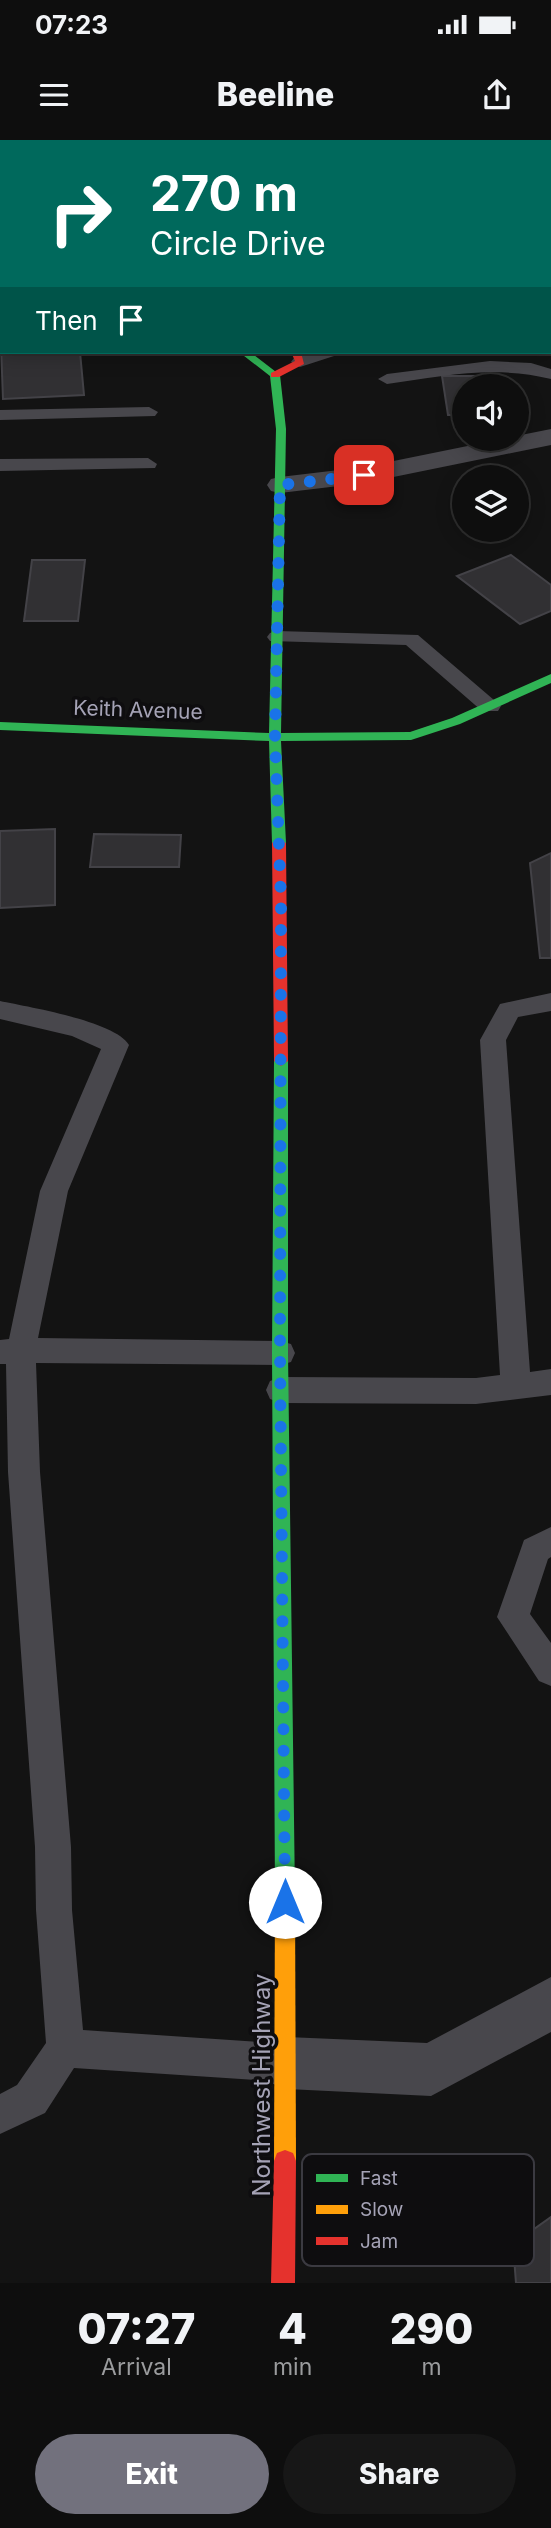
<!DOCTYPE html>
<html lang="en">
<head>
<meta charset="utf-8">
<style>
  :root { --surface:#0e0e0e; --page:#171717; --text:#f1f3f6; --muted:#9b9c9e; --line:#2e2e2e; --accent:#72717d }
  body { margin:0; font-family:Inter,sans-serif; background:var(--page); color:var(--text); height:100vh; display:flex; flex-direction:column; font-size:26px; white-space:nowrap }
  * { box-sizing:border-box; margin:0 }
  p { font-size:23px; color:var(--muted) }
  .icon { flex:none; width:38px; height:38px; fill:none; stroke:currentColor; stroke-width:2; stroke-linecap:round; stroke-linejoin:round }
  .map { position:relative; height:2143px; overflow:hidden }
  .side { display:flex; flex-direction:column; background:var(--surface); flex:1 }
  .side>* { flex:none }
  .guide { position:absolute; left:0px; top:0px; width:551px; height:214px; box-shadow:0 4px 18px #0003,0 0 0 2px var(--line); background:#00695c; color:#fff; overflow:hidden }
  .fabs { position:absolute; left:452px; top:234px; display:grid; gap:14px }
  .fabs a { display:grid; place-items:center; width:77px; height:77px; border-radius:50%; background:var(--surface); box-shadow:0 4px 18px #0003,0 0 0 2px var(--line); font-size:35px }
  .pin { position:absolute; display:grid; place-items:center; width:60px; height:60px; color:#fff; margin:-30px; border-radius:14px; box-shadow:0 4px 10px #0006 }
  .me { position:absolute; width:77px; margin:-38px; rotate:0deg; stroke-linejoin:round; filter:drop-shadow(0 0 5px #0008) }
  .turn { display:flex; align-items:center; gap:24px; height:147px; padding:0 35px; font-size:32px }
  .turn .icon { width:91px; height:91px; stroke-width:2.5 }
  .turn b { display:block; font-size:49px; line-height:60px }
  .then { display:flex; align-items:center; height:66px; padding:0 35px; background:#0003; gap:14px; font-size:26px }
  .eta { display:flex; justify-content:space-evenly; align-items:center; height:119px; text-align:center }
  .eta b { font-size:42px; font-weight:800; line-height:49px }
  .button { display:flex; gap:14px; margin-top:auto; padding:14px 35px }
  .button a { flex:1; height:80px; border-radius:42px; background:var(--accent); color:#fff; font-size:28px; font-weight:800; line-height:80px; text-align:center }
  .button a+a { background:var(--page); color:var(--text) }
  .status { display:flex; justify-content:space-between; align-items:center; height:49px; padding:0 35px; background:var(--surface); direction:ltr }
  .status svg { height:19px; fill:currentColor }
  header { display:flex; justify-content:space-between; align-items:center; height:91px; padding:0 35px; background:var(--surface); font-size:32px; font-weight:800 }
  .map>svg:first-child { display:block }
  .building { fill:#313033; stroke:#434247; stroke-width:2 }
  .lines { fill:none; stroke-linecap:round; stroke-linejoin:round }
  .lane { fill:#48474c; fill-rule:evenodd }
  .street { fill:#48474c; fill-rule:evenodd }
  .fast { fill:#30b455; fill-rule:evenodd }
  .slow { fill:#ff9f0a; fill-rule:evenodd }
  .jam { fill:#e5322d; fill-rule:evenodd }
  .route { stroke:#1a73e8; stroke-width:12; stroke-dasharray:0 21.6 }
  .labels { text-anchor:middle; stroke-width:7; stroke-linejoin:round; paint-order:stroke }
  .far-street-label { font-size:21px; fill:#a5a3b6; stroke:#0e0d0f }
  .street-label { font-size:24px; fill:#a5a3b6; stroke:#0e0d0f }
  .key { fill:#0e0d0f; stroke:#3b3a41; stroke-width:2 }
  .key-label { font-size:19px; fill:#a5a3b6 }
</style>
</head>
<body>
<div class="status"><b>07:23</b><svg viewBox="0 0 49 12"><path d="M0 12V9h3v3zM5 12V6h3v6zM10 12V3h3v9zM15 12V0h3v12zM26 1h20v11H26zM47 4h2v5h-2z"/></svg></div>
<header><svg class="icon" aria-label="menu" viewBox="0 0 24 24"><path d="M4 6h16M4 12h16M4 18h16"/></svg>Beeline<svg class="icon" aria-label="share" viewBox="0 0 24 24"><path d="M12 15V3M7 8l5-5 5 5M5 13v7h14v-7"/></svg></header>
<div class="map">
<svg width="551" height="2143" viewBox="0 0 551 2143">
  <rect width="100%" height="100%" fill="#131313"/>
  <!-- building -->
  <path class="building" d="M 550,81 L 551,81 L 551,170 L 550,170 Z
    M 1,205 L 2,212 L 80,212 L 84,255 L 3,259 Z
    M 442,236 L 492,236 L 495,247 L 464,247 L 464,275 L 448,275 Z
    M 511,415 L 551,445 L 551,471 L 520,484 L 457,436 Z
    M 32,420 L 85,420 L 78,481 L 24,481 Z
    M 55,689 L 55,765 L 0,768 L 0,691 Z
    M 94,694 L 181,695 L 179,727 L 90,727 Z
    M 551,713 L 551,818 L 540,818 L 530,723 Z
    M 551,2077 L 551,2143 L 516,2143 L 513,2104 Z"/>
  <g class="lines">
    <!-- lane -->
    <path class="lane" d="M 0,58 L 2,58 L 2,68 L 0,68 Z
      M 2,81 L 2,91 L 0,92 L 0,82 Z
      M 312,212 L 337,212 L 334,216 L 300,227 L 291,222 L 294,218 Z
      M 490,221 L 531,223 L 551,229 L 551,239 C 495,225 443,236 387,244 L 378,239 L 387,234 Z
      M 149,267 L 158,272 L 155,276 L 0,280 L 0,270 Z
      M 148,318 L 157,324 L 155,328 L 0,331 L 0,319 Z
      M 277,491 L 418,495 L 501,566 L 498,571 L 482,571 L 406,505 L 270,501 L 267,497 L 270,493 Z
      M 551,853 L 551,871 L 518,877 L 506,900 L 530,1232 L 551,1229 L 551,1255 L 476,1264 L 281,1263 L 270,1259 L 266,1250 L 270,1241 L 281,1237 L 476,1238 L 500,1235 L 480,900 L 500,864 Z
      M 0,861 C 28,867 115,881 129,905 L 68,1051 L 38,1198 L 280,1201 L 291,1204 L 295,1213 L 291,1222 L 280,1225 L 36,1223 L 40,1332 L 71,1707 L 72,1770 L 83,1890 L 287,1904 L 301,1909 L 306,1923 L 301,1937 L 287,1942 L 74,1928 L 45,1973 L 0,1994 L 0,1954 L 17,1945 L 46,1903 L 36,1770 L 35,1707 L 8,1332 L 6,1224 L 0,1224 L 0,1200 L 9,1199 L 40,1051 L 101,909 L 72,896 L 0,879 Z
      M 551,1387 L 551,1417 L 548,1419 L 530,1474 L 551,1503 L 551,1546 L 539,1541 L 497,1477 L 524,1400 Z"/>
    <!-- street -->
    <path class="street" d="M 551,289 L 551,305 L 364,343 L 280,353 L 271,351 L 267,345 L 271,339 L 280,337 L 364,327 L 502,299 L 516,299 L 516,296 Z
      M 551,1837 L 551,1892 L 431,1956 L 287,1949 L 268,1942 L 261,1923 L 268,1904 L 287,1897 L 427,1903 Z"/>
    <!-- fast -->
    <path class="fast" d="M 20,0 L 31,0 L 32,2 L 21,2 Z
      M 282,0 L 292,0 L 281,2 Z
      M 239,212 L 250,212 L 280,235 L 286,289 L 281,593 L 410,592 L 452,578 L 551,534 L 551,543 L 460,584 L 411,600 L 281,601 L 286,703 L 279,707 L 272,703 L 269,601 L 0,590 L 0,582 L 269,593 L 276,289 L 270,236 Z
      M 281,916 L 288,921 L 288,1213 L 295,1756 L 292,1763 L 285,1766 L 278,1763 L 275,1756 L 272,1213 L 274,921 Z"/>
    <!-- slow -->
    <path class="slow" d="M 285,1746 L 292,1749 L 295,1756 L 296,2021 L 293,2029 L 285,2032 L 277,2029 L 274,2021 L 275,1756 L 278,1749 Z"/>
    <!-- jam -->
    <path class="jam" d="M 291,212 L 301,212 L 304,224 L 279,237 L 271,237 L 271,233 L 295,221 Z
      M 279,699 L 286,703 L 288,921 L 281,926 L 274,921 L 272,703 Z
      M 285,2010 L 293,2013 L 296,2021 L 295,2143 L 271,2143 L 274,2021 L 277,2013 Z"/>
  </g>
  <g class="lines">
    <!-- route -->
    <path class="route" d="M 285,1762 L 280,1213 L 281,762 L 275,597 L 280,345 L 364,335"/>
  </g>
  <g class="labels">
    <!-- far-street labels -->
    <g class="far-street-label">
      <text transform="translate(138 570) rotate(2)" y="7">Keith Avenue</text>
    </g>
    <!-- street labels -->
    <g class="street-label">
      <text transform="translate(262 1945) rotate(-90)" y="8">Northwest Highway</text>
    </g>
  </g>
  <!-- legend -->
  <rect x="302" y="2014" width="232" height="112" rx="10" class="key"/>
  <rect x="316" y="2034" width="32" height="8" fill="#30b455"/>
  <rect x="316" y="2065" width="32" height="9" fill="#ff9f0a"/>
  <rect x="316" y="2097" width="32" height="8" fill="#e5322d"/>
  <g class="key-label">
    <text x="360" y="2045">Fast</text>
    <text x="360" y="2076">Slow</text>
    <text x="360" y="2108">Jam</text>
  </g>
</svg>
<div class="fabs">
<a><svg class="icon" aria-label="sound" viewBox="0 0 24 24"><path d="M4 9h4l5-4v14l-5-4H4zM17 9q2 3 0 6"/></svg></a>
<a><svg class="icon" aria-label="layers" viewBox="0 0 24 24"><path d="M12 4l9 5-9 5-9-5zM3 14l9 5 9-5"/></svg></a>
</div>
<div class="pin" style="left:364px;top:335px;background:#d93025"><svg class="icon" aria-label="arrive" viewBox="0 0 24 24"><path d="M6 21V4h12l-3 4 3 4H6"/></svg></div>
<svg class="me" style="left:285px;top:1762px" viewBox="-20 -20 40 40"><circle r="19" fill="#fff"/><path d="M0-13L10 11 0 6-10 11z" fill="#1a73e8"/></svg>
<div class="guide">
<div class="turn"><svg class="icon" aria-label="right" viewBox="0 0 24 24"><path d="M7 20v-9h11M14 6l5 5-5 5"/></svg><div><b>270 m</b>Circle Drive</div></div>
<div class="then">Then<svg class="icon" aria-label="arrive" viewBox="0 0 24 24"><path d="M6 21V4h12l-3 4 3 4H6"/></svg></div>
</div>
</div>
<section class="side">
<div class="eta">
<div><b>07:27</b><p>Arrival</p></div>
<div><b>4</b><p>min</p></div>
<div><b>290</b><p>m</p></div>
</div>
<div class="button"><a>Exit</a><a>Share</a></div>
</section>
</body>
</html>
